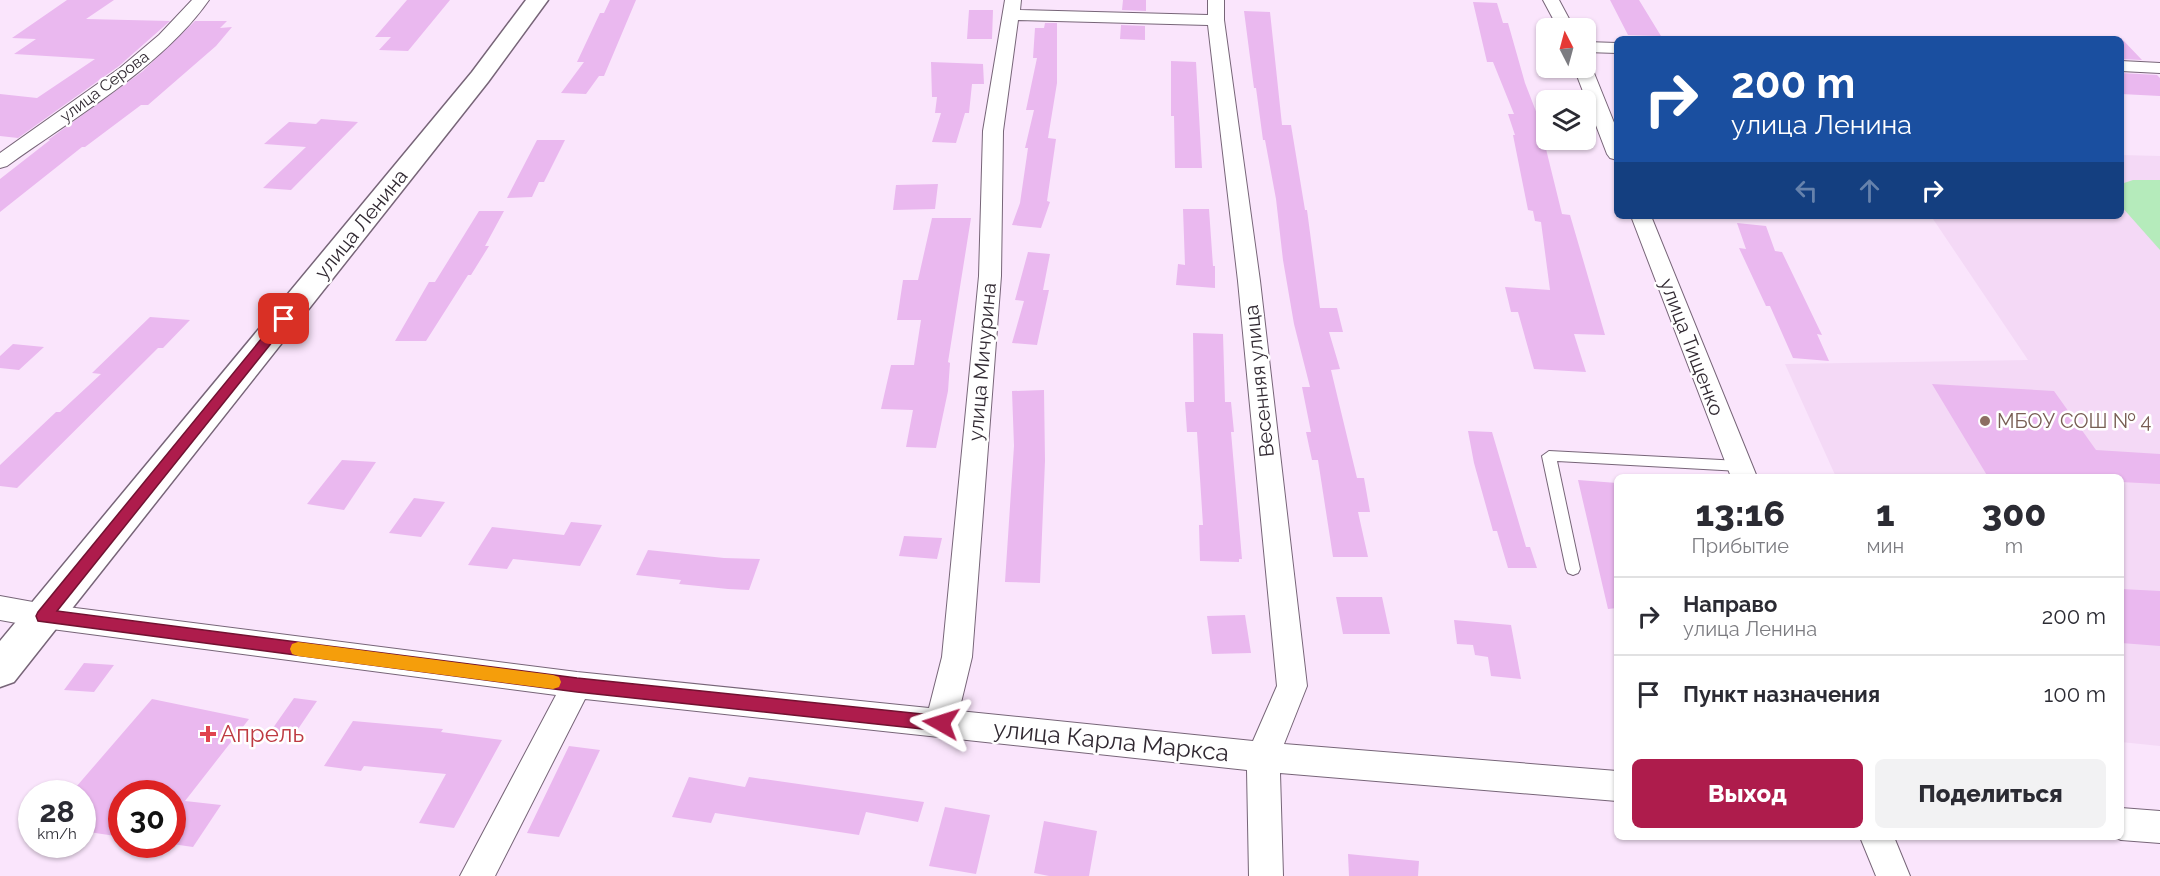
<!DOCTYPE html>
<html lang="ru">
<head>
<meta charset="utf-8">
<style>
  :root { --surface:#fff; --page:#f2f2f3; --text:#2b2b33; --muted:#7c7c81; --line:#e1e1e2; --accent:#ae1c4c }
  body { margin:0; font-family:Raleway,sans-serif; background:var(--page); color:var(--text); height:100vh; display:flex; flex-direction:column; font-size:22px; white-space:nowrap }
  * { box-sizing:border-box; margin:0 }
  p { font-size:20px; color:var(--muted) }
  .icon { flex:none; width:33px; height:33px; fill:none; stroke:currentColor; stroke-width:2; stroke-linecap:round; stroke-linejoin:round }
  .map { position:relative; flex:1; overflow:hidden }
  .details { position:absolute; left:1614px; top:474px; width:510px; height:366px; display:flex; flex-direction:column; background:var(--surface); border-radius:9px; box-shadow:0 2px 4px #0004 }
  .details>* { flex:none }
  .hud { position:absolute; left:1614px; top:36px; width:510px; height:183px; border-radius:9px; box-shadow:0 2px 4px #0004; background:#1a4fa0; color:#fff; overflow:hidden }
  .needle { width:39px; rotate:354deg }
  .fabs { position:absolute; left:1536px; top:18px; display:grid; gap:12px }
  .fabs a { display:grid; place-items:center; width:60px; height:60px; border-radius:9px; background:var(--surface); box-shadow:0 2px 4px #0004; font-size:30px }
  .speed { position:absolute; left:18px; top:780px; display:flex; gap:12px; font-size:30px; font-weight:700; text-align:center }
  .speed>* { display:grid; place-content:center; width:78px; height:78px; border-radius:50%; background:var(--surface); box-shadow:0 2px 4px #0004; line-height:1 }
  .speed small { font-size:15px; font-weight:400 }
  .speed .limit { border:9px solid #d22; background:#fff; color:#111 }
  .pin { position:absolute; display:grid; place-items:center; width:51px; height:51px; color:#fff; margin:-26px; border-radius:12px; box-shadow:0 3px 9px #0006 }
  .me { position:absolute; width:66px; margin:-33px; rotate:276deg; stroke-linejoin:round; filter:drop-shadow(0 0 4px #0008) }
  .turn { display:flex; align-items:center; gap:21px; height:126px; padding:0 18px; font-size:27px }
  .turn .icon { width:78px; height:78px; stroke-width:2.5 }
  .turn b { display:block; font-size:42px; line-height:51px }
  .lanes { display:flex; align-items:center; height:57px; padding:0 18px; background:#0003; justify-content:center; gap:30px; direction:ltr }
  .lanes .off { opacity:.35 }
  .eta { display:flex; justify-content:space-evenly; align-items:center; height:102px; text-align:center }
  .eta b { font-size:36px; font-weight:800; line-height:42px }
  .primary-button { display:flex; gap:12px; margin-top:auto; padding:12px 18px }
  .primary-button a { flex:1; height:69px; border-radius:9px; background:var(--accent); color:#fff; font-size:24px; font-weight:800; line-height:69px; text-align:center }
  .primary-button a+a { background:var(--page); color:var(--text) }
  ul { padding:0; list-style:none }
  li { display:flex; align-items:center; gap:18px; height:78px; padding:0 18px; border-top:2px solid var(--line) }
  li div { flex:1 }
  li b { display:block; font-size:22px }
  li em { font-style:normal }
  .map>svg:first-child { display:block }
  .built { fill:#f4d9f6 }
  .green { fill:#b5ebbb }
  .building { fill:#eab8ef }
  .lines { fill:none; stroke-linecap:round; stroke-linejoin:round }
  .service-casing { stroke:#776578; stroke-width:2 }
  .minor-casing { stroke:#776578; stroke-width:2 }
  .secondary-casing { stroke:#776578; stroke-width:3 }
  .service { fill:#fff; fill-rule:evenodd }
  .minor { fill:#fff; fill-rule:evenodd }
  .secondary { fill:#fff; fill-rule:evenodd }
  .route { fill:#ae1c4c; stroke:#711231; stroke-width:1.5 }
  .slow { fill:#f59e0b }
  .education-dot { fill:#8d6e63; stroke:#fff; stroke-width:2 }
  .health-dot { fill:#e0444e; stroke:#fff; stroke-width:2 }
  .labels { text-anchor:middle; stroke-width:5; stroke-linejoin:round; paint-order:stroke }
  .far-street-label { font-size:16px; fill:#312932; stroke:#fff }
  .street-label { font-size:20px; fill:#312932; stroke:#fff }
  .education-label { font-size:20px; fill:#785e54; stroke:#fff; text-anchor:start }
  .near-health-label { font-size:24px; fill:#be3a42; stroke:#fff; text-anchor:start }
  .near-street-label { font-size:24px; fill:#312932; stroke:#fff }
</style>
</head>
<body>
<div class="map">
<svg width="2160" height="876" viewBox="0 0 2160 876">
  <rect width="100%" height="100%" fill="#fae5fc"/>
  <!-- built -->
  <path class="built" d="M 2121,155 L 2160,156 L 2160,746 L 2121,742 L 2121,477 L 1836,477 L 1785,364 L 2028,360 L 1931,216 L 2121,216 Z"/>
  <!-- green -->
  <path class="green" d="M 2133,180 L 2160,180 L 2160,250 L 2121,206 L 2121,184 Z"/>
  <!-- building -->
  <path class="building" d="M 67,0 L 114,0 L 86,19 L 170,21 L 119,66 L 18,138 L 0,136 L 0,94 L 37,98 L 95,59 L 14,54 L 36,39 L 12,38 Z
    M 407,0 L 450,0 L 408,51 L 379,50 L 391,37 L 375,37 Z
    M 610,0 L 636,0 L 604,76 L 599,76 L 586,94 L 561,93 L 584,62 L 577,62 L 600,13 L 604,13 Z
    M 1123,0 L 1146,0 L 1146,11 L 1122,10 Z
    M 1610,0 L 1639,0 L 1661,36 L 1628,35 Z
    M 1473,2 L 1497,3 L 1503,23 L 1508,23 L 1525,83 L 1551,150 L 1546,149 L 1562,214 L 1570,215 L 1605,335 L 1574,334 L 1586,372 L 1534,369 L 1518,312 L 1511,312 L 1505,287 L 1550,290 L 1541,222 L 1535,221 L 1533,211 L 1528,210 L 1513,135 L 1515,135 L 1508,114 L 1514,114 L 1493,62 L 1487,62 Z
    M 969,10 L 993,10 L 992,39 L 967,39 Z
    M 1244,11 L 1270,12 L 1282,125 L 1291,125 L 1305,210 L 1307,210 L 1320,308 L 1337,308 L 1343,332 L 1329,332 L 1340,369 L 1331,370 L 1357,478 L 1364,478 L 1370,512 L 1358,512 L 1368,557 L 1333,557 L 1318,460 L 1312,460 L 1306,432 L 1311,432 L 1302,387 L 1310,387 L 1294,324 L 1283,260 L 1276,199 L 1265,140 L 1263,140 L 1256,88 L 1254,88 Z
    M 195,21 L 227,21 L 220,28 L 232,27 L 216,46 L 148,105 L 141,105 L 85,147 L 82,147 L 0,212 L 0,179 L 50,140 L 48,140 L 143,71 Z
    M 1045,23 L 1057,23 L 1057,83 L 1048,138 L 1056,139 L 1047,201 L 1050,202 L 1041,228 L 1012,225 L 1020,203 L 1028,148 L 1025,148 L 1034,110 L 1026,110 L 1037,58 L 1033,58 L 1035,28 L 1044,28 Z
    M 1121,25 L 1145,26 L 1145,40 L 1120,39 Z
    M 2091,36 L 2121,38 L 2142,60 L 2121,59 L 2121,39 L 2094,39 Z
    M 1171,61 L 1196,62 L 1202,168 L 1175,168 L 1174,116 L 1171,116 Z
    M 931,62 L 983,64 L 984,84 L 972,84 L 969,113 L 965,113 L 956,143 L 932,142 L 941,113 L 935,113 L 937,97 L 932,97 Z
    M 2121,73 L 2157,75 L 2160,78 L 2160,96 L 2121,94 Z
    M 321,119 L 358,122 L 291,190 L 263,188 L 306,147 L 264,144 L 289,122 L 316,124 Z
    M 537,140 L 565,140 L 544,182 L 539,182 L 532,197 L 507,198 Z
    M 938,184 L 935,209 L 893,210 L 896,185 Z
    M 1183,209 L 1209,209 L 1213,266 L 1215,266 L 1215,288 L 1176,285 L 1178,264 L 1185,265 Z
    M 479,211 L 504,211 L 485,246 L 489,246 L 471,275 L 468,275 L 426,341 L 395,341 L 429,282 L 435,282 Z
    M 932,218 L 971,218 L 948,362 L 950,363 L 948,391 L 936,448 L 906,447 L 913,410 L 881,409 L 891,365 L 914,365 L 921,320 L 897,320 L 903,280 L 918,280 Z
    M 1737,223 L 1766,226 L 1775,251 L 1782,252 L 1822,335 L 1817,334 L 1829,361 L 1793,358 L 1770,306 L 1766,306 L 1739,248 L 1746,249 Z
    M 1028,252 L 1050,254 L 1043,290 L 1049,290 L 1037,345 L 1012,343 L 1024,301 L 1015,300 Z
    M 150,317 L 190,320 L 163,348 L 158,348 L 17,488 L 0,486 L 0,465 L 56,412 L 60,412 L 101,374 L 92,373 Z
    M 1193,333 L 1223,334 L 1225,402 L 1231,402 L 1234,432 L 1231,432 L 1242,559 L 1239,559 L 1239,562 L 1200,561 L 1199,525 L 1203,525 L 1197,432 L 1187,432 L 1185,402 L 1194,402 Z
    M 13,344 L 44,347 L 19,370 L 0,368 L 0,356 Z
    M 1932,384 L 2054,391 L 2096,450 L 2160,454 L 2160,484 L 2121,482 L 2121,477 L 1988,477 Z
    M 1044,390 L 1045,461 L 1040,583 L 1005,582 L 1014,446 L 1012,391 Z
    M 1468,431 L 1492,432 L 1526,547 L 1530,547 L 1537,568 L 1508,568 L 1497,531 L 1493,531 L 1474,463 Z
    M 342,460 L 376,462 L 344,510 L 307,504 Z
    M 1578,480 L 1617,483 L 1617,608 L 1608,609 Z
    M 414,498 L 445,502 L 421,537 L 389,533 Z
    M 571,522 L 602,525 L 580,566 L 513,559 L 507,569 L 468,565 L 492,527 L 564,535 Z
    M 904,536 L 942,538 L 937,559 L 899,556 Z
    M 648,550 L 724,558 L 760,559 L 749,590 L 728,589 L 679,584 L 681,580 L 636,575 Z
    M 2121,589 L 2160,591 L 2160,646 L 2121,643 Z
    M 1336,597 L 1382,597 L 1390,634 L 1343,634 Z
    M 1245,615 L 1251,653 L 1212,654 L 1207,616 Z
    M 1454,620 L 1511,625 L 1521,679 L 1491,676 L 1488,657 L 1475,655 L 1473,645 L 1457,644 Z
    M 84,663 L 114,665 L 94,692 L 64,690 Z
    M 294,698 L 317,701 L 292,738 L 268,735 Z
    M 152,699 L 249,719 L 185,801 L 221,805 L 193,847 L 172,844 L 172,794 L 122,794 L 122,837 L 82,831 L 82,794 L 70,794 Z
    M 353,721 L 443,729 L 441,732 L 502,740 L 454,828 L 419,823 L 446,774 L 364,766 L 361,771 L 324,766 Z
    M 569,746 L 600,750 L 559,837 L 527,833 Z
    M 689,777 L 745,787 L 749,777 L 924,802 L 918,822 L 866,812 L 859,835 L 715,813 L 711,823 L 672,817 Z
    M 945,807 L 990,815 L 976,874 L 929,866 Z
    M 1044,821 L 1097,831 L 1089,876 L 1049,876 L 1034,873 Z
    M 1348,854 L 1419,861 L 1418,876 L 1349,876 Z"/>
  <g class="lines">
    <!-- service casing -->
    <g class="service-casing">
      <path id="service" d="M 1549,451 L 1740,461 L 1745,462 L 1747,466 L 1745,470 L 1740,471 L 1557,461 L 1580,569 L 1578,573 L 1573,575 L 1568,573 L 1566,569 L 1542,456 Z"/>
    </g>
    <!-- minor casing -->
    <g class="minor-casing">
      <path id="minor" d="M 192,0 L 209,0 C 163,66 72,119 7,166 L 0,168 L 0,153 L 120,68 L 159,35 Z
        M 1005,0 L 1021,0 L 1020,10 L 1208,15 L 1208,0 L 1224,0 L 1224,20 L 1260,281 L 1307,686 L 1284,744 L 1617,771 L 1617,801 L 1280,773 L 1283,876 L 1249,876 L 1247,770 L 585,699 L 495,876 L 460,876 L 556,695 L 44,628 L 0,620 L 0,596 L 44,604 L 577,672 L 929,708 L 942,657 L 979,276 L 983,131 ZM 1018,20 L 1208,25 L 1238,281 L 1277,686 L 1253,741 L 959,711 L 972,657 L 1001,276 L 1003,131 Z
        M 1543,0 L 1559,0 L 1574,28 L 1558,28 Z
        M 1586,42 L 1617,43 L 1617,53 L 1586,52 Z
        M 2121,61 L 2160,63 L 2160,73 L 2121,71 Z
        M 1586,63 L 1592,68 L 1617,130 L 1617,160 L 1610,158 L 1607,154 L 1574,68 L 1586,68 Z
        M 1631,216 L 1651,216 L 1757,477 L 1731,477 Z
        M 2121,808 L 2160,811 L 2160,843 L 2121,840 L 2114,837 L 2121,837 Z
        M 1860,837 L 1894,837 L 1910,876 L 1876,876 Z"/>
    </g>
    <!-- secondary casing -->
    <g class="secondary-casing">
      <path id="secondary" d="M 526,0 L 548,0 L 488,82 L 14,682 L 0,687 L 0,641 L 472,72 Z"/>
    </g>
    <!-- service -->
    <use href="#service" class="service"/>
    <!-- minor -->
    <use href="#minor" class="minor"/>
    <!-- secondary -->
    <use href="#secondary" class="secondary"/>
  </g>
  <!-- route -->
  <path class="route" d="M 284,315 L 291,319 L 289,321 L 57,611 L 577,678 L 941,716 L 947,718 L 949,723 L 947,729 L 941,731 L 577,692 L 38,621 L 36,616 L 38,612 L 280,316 Z"/>
  <!-- slow -->
  <path class="slow" d="M 298,642 L 553,675 L 559,677 L 561,682 L 559,687 L 553,689 L 298,656 L 292,654 L 290,649 L 292,644 Z"/>
  <!-- markers -->
  <circle class="education-dot" cx="1985" cy="421" r="6"/>
  <path class="health-dot" d="M205 725h6v6h6v6h-6v6h-6v-6h-6v-6h6z"/>
  <g class="labels">
    <!-- far-street labels -->
    <g class="far-street-label">
      <text transform="translate(104 86) rotate(-37)" y="6">улица Серова</text>
    </g>
    <!-- street labels -->
    <g class="street-label">
      <text transform="translate(361 224) rotate(-51)" y="7">улица Ленина</text>
      <text transform="translate(1692 347) rotate(69)" y="7">улица Тищенко</text>
      <text transform="translate(982 362) rotate(-85)" y="7">улица Мичурина</text>
      <text transform="translate(1259 381) rotate(-96)" y="7">Весенняя улица</text>
    </g>
    <!-- education labels -->
    <g class="education-label">
      <text x="1997" y="428">МБОУ СОШ № 4</text>
    </g>
    <!-- near-health labels -->
    <g class="near-health-label">
      <text x="220" y="742">Апрель</text>
    </g>
    <!-- near-street labels -->
    <g class="near-street-label">
      <text transform="translate(1111 741) rotate(6)" y="8">улица Карла Маркса</text>
    </g>
  </g>
</svg>
<div class="fabs">
<a><svg class="needle" viewBox="-14 -14 28 28"><path d="M0-13l5 13h-10z" fill="#e53935"/><path d="M0 13l5-13h-10z" fill="#7c7c81"/></svg></a>
<a><svg class="icon" aria-label="layers" viewBox="0 0 24 24"><path d="M12 4l9 5-9 5-9-5zM3 14l9 5 9-5"/></svg></a>
</div>
<div class="speed"><div>28<small>km/h</small></div><div class="limit">30</div></div>
<div class="pin" style="left:284px;top:319px;background:#d93025"><svg class="icon" aria-label="arrive" viewBox="0 0 24 24"><path d="M6 21V4h12l-3 4 3 4H6"/></svg></div>
<svg class="me" style="left:941px;top:723px" viewBox="-20 -20 40 40"><path d="M0-17L14 15 0 8-14 15z" fill="#ae1c4c" stroke="#fff" stroke-width="4"/></svg>
<div class="hud">
<div class="turn"><svg class="icon" aria-label="right" viewBox="0 0 24 24"><path d="M7 20v-9h11M14 6l5 5-5 5"/></svg><div><b>200 m</b>улица Ленина</div></div>
<div class="lanes"><svg class="icon off" aria-label="left" viewBox="0 0 24 24"><path d="M17 20v-9H6M10 6l-5 5 5 5"/></svg><svg class="icon off" aria-label="ahead" viewBox="0 0 24 24"><path d="M12 20V5M6 11l6-6 6 6"/></svg><svg class="icon" aria-label="right" viewBox="0 0 24 24"><path d="M7 20v-9h11M14 6l5 5-5 5"/></svg></div>
</div>
<section class="details">
<div class="eta">
<div><b>13:16</b><p>Прибытие</p></div>
<div><b>1</b><p>мин</p></div>
<div><b>300</b><p>m</p></div>
</div>
<ul>
<li><svg class="icon" aria-label="right" viewBox="0 0 24 24"><path d="M7 20v-9h11M14 6l5 5-5 5"/></svg><div><b>Направо</b><p>улица Ленина</p></div><em>200 m</em></li>
<li><svg class="icon" aria-label="arrive" viewBox="0 0 24 24"><path d="M6 21V4h12l-3 4 3 4H6"/></svg><div><b>Пункт назначения</b></div><em>100 m</em></li>
</ul>
<div class="primary-button"><a>Выход</a><a>Поделиться</a></div>
</section>
</div>
</body>
</html>
